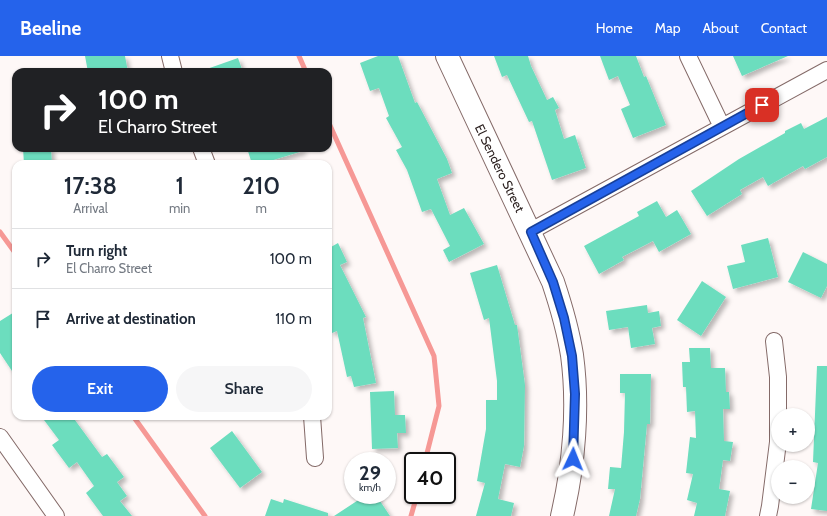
<!DOCTYPE html>
<html lang="en">
<head>
<meta charset="utf-8">
<style>
  :root { --surface:#fff; --page:#f6f6f7; --text:#1f2937; --muted:#747a83; --line:#e0e1e3; --accent:#2563eb }
  body { margin:0; font-family:Cabin,sans-serif; background:var(--page); color:var(--text); height:100vh; display:flex; flex-direction:column; font-size:15px; white-space:nowrap }
  * { box-sizing:border-box; margin:0 }
  p { font-size:13px; color:var(--muted) }
  .icon { flex:none; width:22px; height:22px; fill:none; stroke:currentColor; stroke-width:2; stroke-linecap:round; stroke-linejoin:round }
  .map { position:relative; flex:1; overflow:hidden }
  .sheet { position:absolute; left:12px; top:104px; width:320px; height:260px; display:flex; flex-direction:column; background:var(--surface); border-radius:12px; box-shadow:0 1px 3px #0004 }
  .sheet>* { flex:none }
  .guide { position:absolute; left:12px; top:12px; width:320px; height:84px; border-radius:12px; box-shadow:0 1px 3px #0004; background:#202124; color:#fff; overflow:hidden }
  .tools { position:absolute; left:771px; top:352px; display:grid; gap:8px }
  .tools a { display:grid; place-items:center; width:44px; height:44px; border-radius:50%; background:var(--surface); box-shadow:0 1px 3px #0004; font-size:20px }
  .speed { position:absolute; left:344px; top:396px; display:flex; gap:8px; font-size:20px; font-weight:700; text-align:center }
  .speed>* { display:grid; place-content:center; width:52px; height:52px; border-radius:50%; background:var(--surface); box-shadow:0 1px 3px #0004; line-height:1 }
  .speed small { font-size:10px; font-weight:400 }
  .speed .limit { border:2px solid #111; border-radius:6px; background:#fff; color:#111 }
  .pin { position:absolute; display:grid; place-items:center; width:34px; height:34px; color:#fff; margin:-17px; border-radius:8px; box-shadow:0 2px 6px #0006 }
  .me { position:absolute; width:44px; margin:-22px; rotate:2deg; stroke-linejoin:round; filter:drop-shadow(0 0 3px #0008) }
  .turn { display:flex; align-items:center; gap:14px; height:84px; padding:0 20px; font-size:18px }
  .turn .icon { width:52px; height:52px; stroke-width:2.5 }
  .turn b { display:block; font-size:28px; line-height:34px }
  .eta { display:flex; justify-content:space-evenly; align-items:center; height:68px; text-align:center }
  .eta b { font-size:24px; font-weight:600; line-height:28px }
  .action { display:flex; gap:8px; margin-top:auto; padding:8px 20px }
  .action a { flex:1; height:46px; border-radius:24px; background:var(--accent); color:#fff; font-size:16px; font-weight:600; line-height:46px; text-align:center }
  .action a+a { background:var(--page); color:var(--text) }
  ul { padding:0; list-style:none }
  li { display:flex; align-items:center; gap:12px; height:60px; padding:0 20px; border-top:1px solid var(--line) }
  li div { flex:1 }
  li b { display:block; font-size:15px }
  li em { font-style:normal }
  header { display:flex; align-items:center; gap:24px; box-sizing:border-box; height:56px; padding:0 20px; background:var(--accent); color:#fff }
  header strong { font-size:19px }
  nav { display:flex; gap:22px; margin-inline-start:auto; font-size:14px }
  .map>svg:first-child { display:block }
  .lines { fill:none; stroke-linecap:round; stroke-linejoin:round }
  .stream { stroke:#f69895; stroke-width:5 }
  .building { fill:#6cddbe; filter:url(#shadow) }
  .street-casing { stroke:#846a68; stroke-width:18 }
  .secondary-casing { stroke:#846a68; stroke-width:24 }
  .street { stroke:#fff; stroke-width:16 }
  .secondary { stroke:#fff; stroke-width:22 }
  .route-casing { stroke:#184099; stroke-width:10 }
  .route { stroke:#2563eb; stroke-width:7 }
  .labels { text-anchor:middle; stroke-width:3; stroke-linejoin:round; paint-order:stroke }
  .street-label { font-size:13px; fill:#271c1b; stroke:#fff }
</style>
</head>
<body>
<header>
<strong>Beeline</strong>
<nav><a>Home</a><a>Map</a><a>About</a><a>Contact</a></nav>
</header>
<div class="map">
<svg width="827" height="460" viewBox="0 0 827 460">
  <defs>
    <filter id="shadow"><feDropShadow dx="3.5" dy="3.5" stdDeviation="2" flood-color="#0004"/></filter>
  </defs>
  <rect width="100%" height="100%" fill="#fef8f7"/>
  <g class="lines">
    <!-- stream -->
    <path class="stream" d="M 299,0 L 306,16
      M 328,65 L 434,300 L 439,350 L 425,405
      M 0,176 L 16,198
      M 133,360 L 205,460
      M 411,460 L 417,439"/>
  </g>
  <!-- building -->
  <path class="building" d="M 85,0 L 125,0 L 128,16 L 88,16 Z
    M 378,0 L 398,0 L 415,47 L 417,46 L 447,103 L 452,117 L 437,123 L 450,159 L 464,152 L 484,188 L 449,206 L 443,194 L 450,190 L 431,153 L 422,156 L 407,114 L 396,94 L 402,91 L 386,62 L 389,60 L 379,32 L 370,35 L 360,7 Z
    M 494,0 L 528,0 L 531,10 L 547,44 L 553,41 L 559,52 L 555,54 L 564,83 L 575,79 L 586,112 L 552,124 L 532,65 L 529,66 L 507,19 L 502,21 Z
    M 600,0 L 636,0 L 644,21 L 646,20 L 666,69 L 633,82 L 621,53 L 630,49 L 618,20 L 609,24 Z
    M 733,0 L 788,0 L 742,20 Z
    M 238,2 L 243,16 L 205,16 L 204,14 Z
    M 827,61 L 827,101 L 805,113 L 803,110 L 768,130 L 763,121 L 740,134 L 742,138 L 707,160 L 691,135 L 739,103 L 785,77 L 785,75 L 801,67 L 804,73 Z
    M 23,92 L 51,92 L 52,108 L 24,108 Z
    M 247,92 L 303,92 L 303,95 L 260,108 L 252,108 Z
    M 657,145 L 666,161 L 677,154 L 691,178 L 659,196 L 653,185 L 622,201 L 624,204 L 599,218 L 584,190 L 639,160 L 637,156 Z
    M 768,182 L 778,221 L 733,233 L 727,210 L 745,206 L 741,189 Z
    M 328,184 L 331,191 L 338,187 L 347,206 L 340,209 L 366,261 L 363,262 L 376,327 L 354,331 L 351,320 L 347,321 L 337,275 L 332,277 L 328,269 Z
    M 803,196 L 827,208 L 827,230 L 821,242 L 788,226 Z
    M 497,209 L 515,269 L 517,269 L 525,329 L 524,390 L 520,411 L 505,408 L 498,443 L 514,447 L 511,460 L 476,460 L 485,427 L 477,425 L 486,373 L 486,344 L 497,344 L 497,325 L 489,262 L 484,264 L 470,217 Z
    M 702,225 L 726,241 L 701,280 L 677,264 Z
    M 647,249 L 648,257 L 659,255 L 661,270 L 652,272 L 655,288 L 631,292 L 628,271 L 609,274 L 606,255 Z
    M 16,255 L 16,321 L 0,297 L 0,265 Z
    M 689,292 L 710,292 L 711,312 L 725,312 L 726,336 L 729,336 L 730,353 L 723,353 L 724,385 L 733,386 L 730,405 L 723,404 L 719,433 L 730,435 L 725,460 L 694,460 L 697,447 L 687,444 L 693,418 L 686,417 L 690,381 L 696,382 L 695,355 L 687,356 L 686,331 L 683,331 L 682,306 L 690,306 Z
    M 817,310 L 827,310 L 827,455 L 811,453 L 818,407 L 813,406 Z
    M 620,318 L 651,318 L 650,368 L 647,368 L 640,443 L 636,460 L 609,460 L 615,433 L 608,433 L 610,411 L 621,412 L 624,376 L 625,337 L 620,337 Z
    M 394,335 L 395,359 L 405,359 L 406,377 L 397,377 L 398,392 L 372,393 L 370,336 Z
    M 41,360 L 72,360 L 102,401 L 107,398 L 124,421 L 117,426 L 127,440 L 120,445 L 132,460 L 103,460 L 86,437 L 94,430 L 77,406 L 69,412 L 52,389 L 59,384 Z
    M 232,375 L 262,416 L 240,432 L 210,392 Z
    M 366,439 L 376,439 L 390,460 L 334,460 Z
    M 271,443 L 283,447 L 284,443 L 328,457 L 328,460 L 265,460 Z"/>
  <g class="lines">
    <!-- street casing -->
    <g class="street-casing">
      <path id="street" d="M 170,0 L 174,16
        M 688,0 L 722,71
        M 201,92 L 207,108
        M 531,175 L 827,14
        M 312,360 L 315,402
        M 0,381 L 56,460
        M 768,460 L 770,450 L 778,386 L 778,321 L 774,285"/>
    </g>
    <!-- secondary casing -->
    <g class="secondary-casing">
      <path id="secondary" d="M 447,0 L 553,226 C 561,250 568,274 572,299 C 579,351 574,409 562,460"/>
    </g>
    <!-- street -->
    <use href="#street" class="street"/>
    <!-- secondary -->
    <use href="#secondary" class="secondary"/>
  </g>
  <g class="lines">
    <!-- route casing -->
    <g class="route-casing">
      <path id="route" d="M 573,403 L 575,338 L 572,300 L 564,262 L 553,226 L 531,176 L 762,49"/>
    </g>
    <!-- route -->
    <use href="#route" class="route"/>
  </g>
  <g class="labels">
    <!-- street labels -->
    <g class="street-label">
      <text transform="translate(500 112) rotate(64)" y="5">El Sendero Street</text>
    </g>
  </g>
</svg>
<div class="tools">
<a>+</a>
<a>−</a>
</div>
<div class="speed"><div>29<small>km/h</small></div><div class="limit">40</div></div>
<div class="pin" style="left:762px;top:49px;background:#d93025"><svg class="icon" aria-label="arrive" viewBox="0 0 24 24"><path d="M6 21V4h12l-3 4 3 4H6"/></svg></div>
<svg class="me" style="left:573px;top:403px" viewBox="-20 -20 40 40"><path d="M0-17L14 15 0 8-14 15z" fill="#2563eb" stroke="#fff" stroke-width="4"/></svg>
<div class="guide">
<div class="turn"><svg class="icon" aria-label="right" viewBox="0 0 24 24"><path d="M7 20v-9h11M14 6l5 5-5 5"/></svg><div><b>100 m</b>El Charro Street</div></div>
</div>
<section class="sheet">
<div class="eta">
<div><b>17:38</b><p>Arrival</p></div>
<div><b>1</b><p>min</p></div>
<div><b>210</b><p>m</p></div>
</div>
<ul>
<li><svg class="icon" aria-label="right" viewBox="0 0 24 24"><path d="M7 20v-9h11M14 6l5 5-5 5"/></svg><div><b>Turn right</b><p>El Charro Street</p></div><em>100 m</em></li>
<li><svg class="icon" aria-label="arrive" viewBox="0 0 24 24"><path d="M6 21V4h12l-3 4 3 4H6"/></svg><div><b>Arrive at destination</b></div><em>110 m</em></li>
</ul>
<div class="action"><a>Exit</a><a>Share</a></div>
</section>
</div>
</body>
</html>
